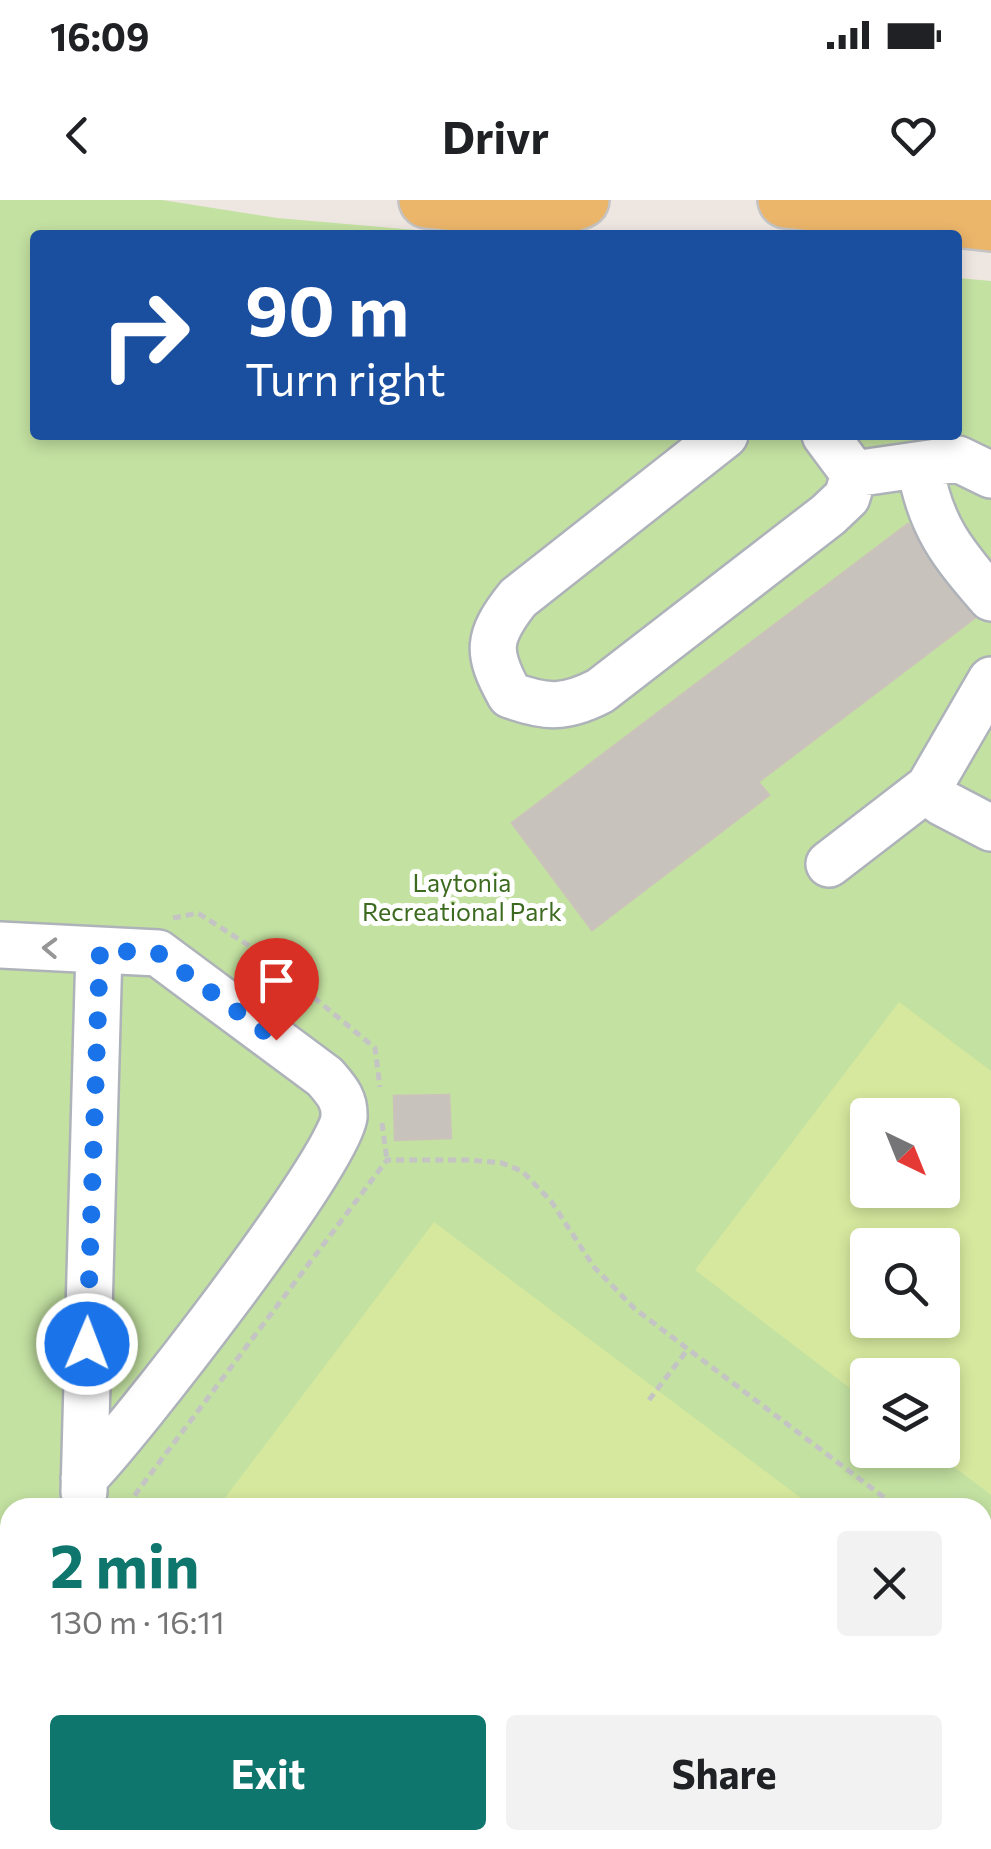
<!DOCTYPE html>
<html lang="en">
<head>
<meta charset="utf-8">
<style>
  :root { --surface:#fff; --page:#f2f2f2; --text:#202124; --muted:#757577; --accent:#0f766e }
  body { margin:0; font-family:Commissioner,sans-serif; background:var(--page); color:var(--text); height:100vh; display:flex; flex-direction:column; font-size:38px; white-space:nowrap }
  * { box-sizing:border-box; margin:0 }
  p { font-size:32px; color:var(--muted) }
  .icon { flex:none; width:55px; height:55px; fill:none; stroke:currentColor; stroke-width:2; stroke-linecap:round; stroke-linejoin:round }
  .map { position:relative; flex:1; overflow:hidden }
  .side { position:absolute; left:0px; top:1298px; width:992px; height:352px; display:flex; flex-direction:column; background:var(--surface); border-radius:30px 30px 0 0; box-shadow:0 5px 15px #0003 }
  .side>* { flex:none }
  .top-card { position:absolute; left:30px; top:30px; width:932px; height:210px; border-radius:10px; box-shadow:0 5px 15px #0003; background:#1a4fa0; color:#fff; overflow:hidden }
  .needle { width:65px; rotate:137deg }
  .tools { position:absolute; left:850px; top:898px; display:grid; gap:20px }
  .tools a { display:grid; place-items:center; width:110px; height:110px; border-radius:10px; background:var(--surface); box-shadow:0 5px 15px #0003; font-size:50px }
  .pin { position:absolute; display:grid; place-items:center; width:85px; height:85px; color:#fff; margin:-102px -42px; border-radius:50% 50% 50% 0; rotate:-45deg; box-shadow:0 0 10px #0007 }
  .pin .icon { rotate:45deg }
  .me { position:absolute; width:110px; margin:-55px; rotate:1deg; stroke-linejoin:round; filter:drop-shadow(0 0 8px #0008) }
  .turn { display:flex; align-items:center; gap:35px; height:210px; padding:0 50px; font-size:45px }
  .turn .icon { width:130px; height:130px; stroke-width:2.5 }
  .turn b { display:block; font-size:70px; line-height:85px }
  .round { display:grid; place-items:center; flex:none; width:105px; height:105px; border-radius:10px; background:var(--page) }
  .head { display:flex; align-items:center; justify-content:space-between; height:170px; padding:0 50px }
  h1 { font-size:60px; font-weight:700; line-height:75px; color:var(--accent) }
  .action { display:flex; gap:20px; margin-top:auto; padding:20px 50px }
  .action a { flex:1; height:115px; border-radius:10px; background:var(--accent); color:#fff; font-size:40px; font-weight:700; line-height:115px; text-align:center }
  .action a+a { background:var(--page); color:var(--text) }
  .status { display:flex; justify-content:space-between; align-items:center; height:70px; padding:0 50px; background:var(--surface); direction:ltr }
  .status svg { height:28px; fill:currentColor }
  header { display:flex; justify-content:space-between; align-items:center; height:130px; padding:0 50px; background:var(--surface); font-size:45px; font-weight:700 }
  .map>svg:first-child { display:block }
  .green { fill:#c3e1a1; fill-rule:evenodd }
  .pitch { fill:#d6e89e; fill-rule:evenodd }
  .building { fill:#c7c2bc; stroke:#cac2bb; stroke-width:2.5 }
  .lines { fill:none; stroke-linecap:round; stroke-linejoin:round }
  .minor-casing { stroke:#aeb2b9; stroke-width:50 }
  .major-casing { stroke:#c4c4c4; stroke-width:60 }
  .path { stroke:#c4c4c4; stroke-width:5; stroke-dasharray:8 5; stroke-linecap:butt }
  .minor { stroke:#fff; stroke-width:45 }
  .major { stroke:#ebb56a; stroke-width:55 }
  .oneway { stroke:#969696 }
  .route { stroke:#1a73e8; stroke-width:18; stroke-dasharray:0 32.4 }
  .labels { text-anchor:middle; stroke-width:10; stroke-linejoin:round; paint-order:stroke }
  .park-label { font-size:25px; fill:#3c6a1f; stroke:#fff }
</style>
</head>
<body>
<div class="status"><b>16:09</b><svg viewBox="0 0 49 12"><path d="M0 12V9h3v3zM5 12V6h3v6zM10 12V3h3v9zM15 12V0h3v12zM26 1h20v11H26zM47 4h2v5h-2z"/></svg></div>
<header><svg class="icon" aria-label="back" viewBox="0 0 24 24"><path d="M15 5l-7 7 7 7"/></svg>Drivr<svg class="icon" aria-label="heart" viewBox="0 0 24 24"><path d="M12 20l-8-8c-3-5 5-10 8-4 3-6 11-1 8 4z"/></svg></header>
<div class="map">
<svg width="991" height="1649" viewBox="0 0 991 1649">
  <rect width="100%" height="100%" fill="#eee6e1"/>
  <!-- green -->
  <path class="green" d="M 0,0 L 162,0 L 277,18 L 474,35 L 35,35 L 35,235 L 958,235 L 958,78 L 991,81 L 991,1649 L 0,1649 ZM 868,915 L 942,915 L 942,990 L 868,990 ZM 868,1045 L 942,1045 L 942,1120 L 868,1120 ZM 868,1175 L 942,1175 L 942,1250 L 868,1250 ZM 10,1308 L 982,1308 L 982,1640 L 10,1640 Z"/>
  <!-- pitch -->
  <path class="pitch" d="M 899,802 L 991,871 L 991,1295 L 932,1250 L 942,1250 L 942,1175 L 868,1175 L 867,1201 L 695,1070 ZM 868,915 L 942,915 L 942,990 L 868,990 ZM 942,1045 L 942,1120 L 868,1120 L 868,1045 Z
    M 434,1022 L 813,1307 L 218,1307 Z
    M 991,1592 L 991,1649 L 910,1649 L 908,1640 L 982,1640 L 983,1593 Z
    M 189,1640 L 363,1640 L 380,1649 L 182,1649 Z"/>
  <!-- building -->
  <path class="building" d="M 908,324 L 977,416 L 758,582 L 769,595 L 592,730 L 512,623 Z
    M 449,895 L 451,938 L 395,940 L 394,896 Z"/>
  <g class="lines">
    <!-- minor casing -->
    <g class="minor-casing">
      <path id="minor" d="M 725,235 L 518,398 C 487,437 486,452 510,495 C 546,508 565,509 600,491 L 828,315 L 847,297 L 854,274 L 825,235
        M 920,266 C 930,326 952,353 991,398
        M 854,274 L 958,259 L 991,275
        M 929,587 L 941,602 L 991,628
        M 829,664 L 929,587 L 991,480
        M 0,745 L 158,753 L 325,877 C 336,890 345,899 344,917 C 341,960 125,1238 84,1278
        M 84,1292 L 99,750
        M 0,1501 L 10,1501
        M 0,1535 L 10,1535
        M 491,1640 L 503,1649"/>
    </g>
    <!-- major casing -->
    <g class="major-casing">
      <path id="major" d="M 427,0 L 548,13 L 581,0
        M 786,0 L 991,23"/>
    </g>
    <!-- path -->
    <path class="path" d="M 173,718 L 198,713 L 259,752 L 375,848 L 380,887
      M 382,923 L 387,960
      M 649,1200 L 688,1149
      M 134,1308 L 133,1298 L 140,1288 L 387,960 L 470,960 L 502,963 L 522,971 L 551,1001 L 594,1067 L 635,1109 L 898,1308
      M 982,1370 L 991,1376
      M 982,1503 L 991,1502
      M 566,1640 L 578,1649
      M 816,1649 L 823,1640"/>
    <!-- minor -->
    <use href="#minor" class="minor"/>
    <!-- major -->
    <use href="#major" class="major"/>
  </g>
  <!-- one-way arrows -->
  <defs><path id="oneway-chevron" d="M-2-3.5L2.5 0L-2 3.5" fill="none" stroke-width="1.6" stroke-linecap="round" stroke-linejoin="round" transform="scale(2.5)"/></defs>
  <use class="oneway" href="#oneway-chevron" transform="translate(50 748) rotate(-178)"/>
  <g class="lines">
    <!-- route -->
    <path class="route" d="M 87,1144 L 100,750 L 158,753 L 276,840"/>
  </g>
  <g class="labels">
    <!-- park labels -->
    <g class="park-label">
      <text x="462" y="692">Laytonia<tspan x="462" dy="29">Recreational Park</tspan></text>
    </g>
  </g>
</svg>
<div class="tools">
<a><svg class="needle" viewBox="-14 -14 28 28"><path d="M0-13l5 13h-10z" fill="#e53935"/><path d="M0 13l5-13h-10z" fill="#757577"/></svg></a>
<a><svg class="icon" aria-label="search" viewBox="0 0 24 24"><circle cx="10" cy="10" r="6"/><path d="M15 15l6 6"/></svg></a>
<a><svg class="icon" aria-label="layers" viewBox="0 0 24 24"><path d="M12 4l9 5-9 5-9-5zM3 14l9 5 9-5"/></svg></a>
</div>
<div class="pin" style="left:276px;top:840px;background:#d93025"><svg class="icon" aria-label="arrive" viewBox="0 0 24 24"><path d="M6 21V4h12l-3 4 3 4H6"/></svg></div>
<svg class="me" style="left:87px;top:1144px" viewBox="-20 -20 40 40"><circle r="17" fill="#1a73e8" stroke="#fff" stroke-width="3"/><path d="M0-11L8 9 0 5-8 9z" fill="#fff"/></svg>
<div class="top-card">
<div class="turn"><svg class="icon" aria-label="right" viewBox="0 0 24 24"><path d="M7 20v-9h11M14 6l5 5-5 5"/></svg><div><b>90 m</b>Turn right</div></div>
</div>
<section class="side">
<div class="head"><div><h1>2 min</h1><p>130 m · 16:11</p></div><a class="round"><svg class="icon" aria-label="close" viewBox="0 0 24 24"><path d="M6 6l12 12M18 6L6 18"/></svg></a></div>
<div class="action"><a>Exit</a><a>Share</a></div>
</section>
</div>
</body>
</html>
